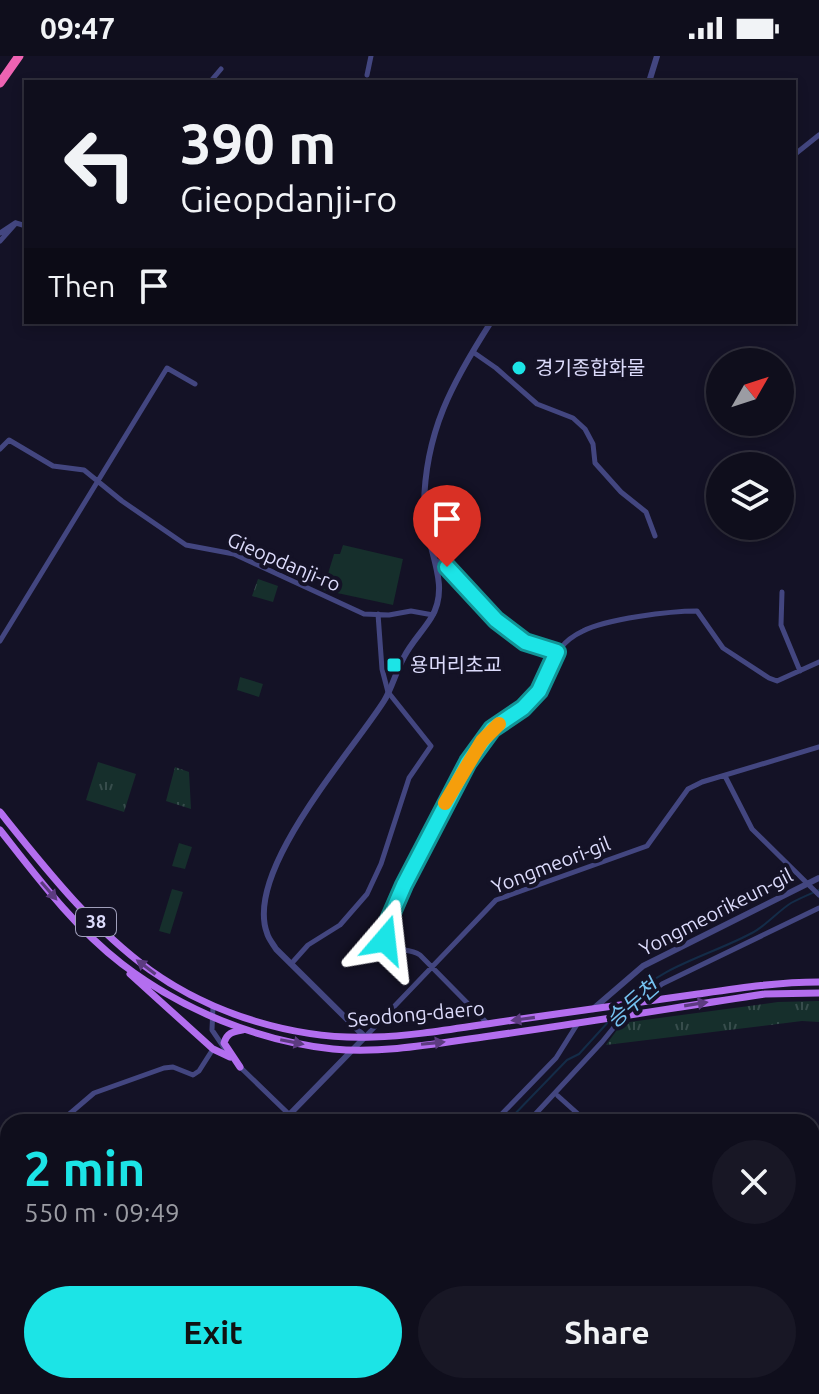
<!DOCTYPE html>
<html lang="en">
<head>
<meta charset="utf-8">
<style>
  :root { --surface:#0f0e1c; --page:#181725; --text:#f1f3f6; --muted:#9b9ca3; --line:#2f2e3b; --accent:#1ce4e6 }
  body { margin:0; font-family:Ubuntu,"Noto Sans KR",sans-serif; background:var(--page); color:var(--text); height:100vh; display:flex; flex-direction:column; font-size:30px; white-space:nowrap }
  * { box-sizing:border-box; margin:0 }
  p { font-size:26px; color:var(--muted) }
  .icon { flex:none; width:44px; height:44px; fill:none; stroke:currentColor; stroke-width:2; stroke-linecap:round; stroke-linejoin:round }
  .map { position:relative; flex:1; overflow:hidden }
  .side { position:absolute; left:0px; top:1058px; width:820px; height:280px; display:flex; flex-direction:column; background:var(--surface); border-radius:24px 24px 0 0; box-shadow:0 4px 12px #0003,0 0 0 2px var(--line) }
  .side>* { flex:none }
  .hud { position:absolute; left:24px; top:24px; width:772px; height:244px; border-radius:0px; box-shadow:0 4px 12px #0003,0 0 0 2px var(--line); background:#0f0e1c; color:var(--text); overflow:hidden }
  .needle { width:52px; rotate:51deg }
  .buttons { position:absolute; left:706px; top:292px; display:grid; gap:16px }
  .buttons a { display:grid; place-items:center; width:88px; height:88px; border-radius:50%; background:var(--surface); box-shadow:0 4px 12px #0003,0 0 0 2px var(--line); font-size:40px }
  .pin { position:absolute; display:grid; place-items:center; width:68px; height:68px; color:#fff; margin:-82px -34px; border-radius:50% 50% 50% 0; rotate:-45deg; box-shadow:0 0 8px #0007 }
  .pin .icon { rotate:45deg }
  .me { position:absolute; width:88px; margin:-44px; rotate:17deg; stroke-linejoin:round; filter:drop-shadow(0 0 6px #0008) }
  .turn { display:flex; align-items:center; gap:28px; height:168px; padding:0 24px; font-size:36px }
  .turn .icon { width:104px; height:104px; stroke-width:2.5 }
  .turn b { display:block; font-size:56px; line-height:68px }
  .then { display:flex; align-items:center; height:76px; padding:0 24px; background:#0003; gap:16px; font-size:30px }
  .round { display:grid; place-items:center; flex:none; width:84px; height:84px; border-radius:42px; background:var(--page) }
  .headline { display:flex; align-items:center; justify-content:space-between; height:136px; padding:0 24px }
  h1 { font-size:48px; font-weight:700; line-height:60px; color:var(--accent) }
  .cta { display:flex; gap:16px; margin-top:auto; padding:16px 24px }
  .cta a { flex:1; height:92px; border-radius:48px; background:var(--accent); color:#111; font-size:32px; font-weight:700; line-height:92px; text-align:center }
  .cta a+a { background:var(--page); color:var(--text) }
  .status { display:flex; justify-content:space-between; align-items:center; height:56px; padding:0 40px; background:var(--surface); direction:ltr }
  .status svg { height:22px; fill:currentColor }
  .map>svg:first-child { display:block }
  .grass { fill:url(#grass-tufts) }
  .pitch { fill:#162f2c }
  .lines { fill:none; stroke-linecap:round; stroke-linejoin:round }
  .stream { stroke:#142c48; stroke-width:2 }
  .minor { stroke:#434680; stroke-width:5 }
  .tertiary { stroke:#434680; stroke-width:6 }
  .primary { stroke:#b36eef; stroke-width:7 }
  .motorway { stroke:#ee63b2; stroke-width:9 }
  .oneway { fill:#5c3b80 }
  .route-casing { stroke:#129496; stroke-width:20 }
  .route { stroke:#1ce4e6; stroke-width:14 }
  .slow { stroke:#f59e0b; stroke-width:14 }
  .poi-dot { fill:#1ce4e6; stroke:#141226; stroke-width:3 }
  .labels { text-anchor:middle; stroke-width:8; stroke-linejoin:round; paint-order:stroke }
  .shield { fill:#141226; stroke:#a09fbb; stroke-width:2 }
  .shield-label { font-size:18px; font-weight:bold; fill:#dcdbfb }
  .poi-label { font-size:20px; fill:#dcdbfb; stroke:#141226; text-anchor:start }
  .street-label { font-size:20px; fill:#dcdbfb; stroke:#141226 }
  .water-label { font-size:22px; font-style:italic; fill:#75c2f0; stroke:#141226 }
</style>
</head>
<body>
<div class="status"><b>09:47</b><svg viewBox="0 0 49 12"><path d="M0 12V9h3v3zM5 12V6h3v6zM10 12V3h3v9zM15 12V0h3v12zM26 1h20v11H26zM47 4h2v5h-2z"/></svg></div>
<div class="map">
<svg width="819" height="1338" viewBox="0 0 819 1338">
  <defs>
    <pattern id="grass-tufts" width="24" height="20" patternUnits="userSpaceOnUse" patternTransform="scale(2)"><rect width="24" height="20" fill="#162f2c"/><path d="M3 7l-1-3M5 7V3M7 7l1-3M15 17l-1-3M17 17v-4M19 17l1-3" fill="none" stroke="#374d4c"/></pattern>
  </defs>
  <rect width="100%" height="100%" fill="#141226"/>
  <!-- grass -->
  <path class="grass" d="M 258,523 L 278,530 L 273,546 L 252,540 Z
    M 98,706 L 136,718 L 124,756 L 86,744 Z
    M 175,711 L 189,716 L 191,753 L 166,745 Z
    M 819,945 L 819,966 L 802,965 L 606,989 L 622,967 L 778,946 Z
    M 817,1245 L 819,1305 L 812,1317 L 812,1247 Z"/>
  <!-- pitch -->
  <path class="pitch" d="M 343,489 L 403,503 L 393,549 L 323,534 L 334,498 L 340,498 Z
    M 240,621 L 263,628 L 259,641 L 237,634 Z
    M 179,787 L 192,791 L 185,813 L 172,810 Z
    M 172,833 L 183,836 L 170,878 L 159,875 Z"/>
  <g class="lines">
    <!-- stream -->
    <path class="stream" d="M 628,945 C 660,910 711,899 752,877 C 767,869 777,856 791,847 C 800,842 810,838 819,834
      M 507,1066 L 567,1004 L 579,998 L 610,964
      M 103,1338 L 117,1330"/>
    <!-- minor -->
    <path class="minor" d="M 367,19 L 371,0
      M 210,26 L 221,13
      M 794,99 L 819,79
      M 16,167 L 26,170
      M 0,177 L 15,167
      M 0,185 L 16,167
      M 473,296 L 496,312 L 537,348 L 573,362 L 585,373 L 593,388 L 595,407 L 621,436 L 646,456 L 655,480
      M 0,393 L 9,384 L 53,410 L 84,414 L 122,445 L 186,489 L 234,498 L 364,558 L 389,559 L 411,555 L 433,559
      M 435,504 L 447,511 L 496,564 L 525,586 L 557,596
      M 782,536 L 781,569 L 800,615
      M 0,585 L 167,312 L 195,328
      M 725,720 L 752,773 L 819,839
      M 291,908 L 308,889 L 340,869 L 367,838 L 381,808 L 409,722 L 431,690 L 388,636 L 382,613 L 378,558
      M 644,944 L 662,928 L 819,852
      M 213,950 L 212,974 L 229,999
      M 487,967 L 420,899 C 405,889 386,900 384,875 C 393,852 406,831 416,809 C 435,766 454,722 482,685 C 497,664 522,657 537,637 C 556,613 549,591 583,575 C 606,563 670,555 697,555 L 723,592 L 769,622 L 777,625 L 819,606
      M 365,981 L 496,844 L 647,790 L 688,733 L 702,726 L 819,691
      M 238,1009 L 297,1066
      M 558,1040 L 587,1066
      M 60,1066 L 94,1037 L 164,1012 L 173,1011 L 193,1019 L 199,1015 L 213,993
      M 494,1066 L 556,1002 L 578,967
      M 528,1066 L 602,986 L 624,959
      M 0,1109 L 8,1105
      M 812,1178 L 819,1175
      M 812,1243 L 819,1240
      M 812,1328 L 819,1316
      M 452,1330 L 462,1338
      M 559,1330 L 567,1338
      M 649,1330 L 662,1338
      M 701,1330 L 703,1338
      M 729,1330 L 742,1338
      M 39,1338 L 75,1330
      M 344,1338 L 346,1338
      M 360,1338 L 367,1330
      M 436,1338 L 444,1330
      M 518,1338 L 529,1330
      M 806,1338 L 811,1330"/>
    <!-- tertiary -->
    <path class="tertiary" d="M 649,26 L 657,0
      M 593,953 L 643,910 L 819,822
      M 289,1059 L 365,981 L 276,893 C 273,888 268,882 267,877 C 244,815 351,697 384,645 C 392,632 396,615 404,601 C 411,587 423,575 431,562 C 453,527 423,488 424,450 C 425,376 452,327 491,266"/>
    <!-- primary -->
    <path class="primary" d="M 0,756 C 45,812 91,871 150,914 C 213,959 296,984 373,981 C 415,980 458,972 500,966 C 566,957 632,947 698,938 C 739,932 778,926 819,926
      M 0,774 C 37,821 74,871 122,908 C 182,954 258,985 333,993 C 384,998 439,987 490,980 C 582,967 673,952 765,938 L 819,937
      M 130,918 L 213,993 L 230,1001
      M 240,1011 L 224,987 C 227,977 232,976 242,974"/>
    <!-- motorway -->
    <path class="motorway" d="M 0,27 L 19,0"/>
  </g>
  <!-- one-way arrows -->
  <defs><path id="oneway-solid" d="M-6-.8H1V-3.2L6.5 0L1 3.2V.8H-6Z" transform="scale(2)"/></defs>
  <g class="oneway">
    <use href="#oneway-solid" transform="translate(49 835) rotate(49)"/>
    <use href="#oneway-solid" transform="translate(146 911) rotate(-143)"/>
    <use href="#oneway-solid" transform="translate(696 948) rotate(-9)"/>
    <use href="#oneway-solid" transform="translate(523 963) rotate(172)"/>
    <use href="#oneway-solid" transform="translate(292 986) rotate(11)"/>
    <use href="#oneway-solid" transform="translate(433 987) rotate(-6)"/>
  </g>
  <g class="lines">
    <!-- route casing -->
    <g class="route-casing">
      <path id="route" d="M 385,884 L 384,875 L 404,829 L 468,706 L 492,673 L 523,652 L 539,635 L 557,596 L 525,586 L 496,564 L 447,511"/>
    </g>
    <!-- route -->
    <use href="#route" class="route"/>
    <!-- slow -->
    <path class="slow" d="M 445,747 L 482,685 L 499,668"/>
  </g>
  <!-- markers -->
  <g class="poi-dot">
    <circle cx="519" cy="312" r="8"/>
    <rect x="386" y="601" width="16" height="16" rx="4"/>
  </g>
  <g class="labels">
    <!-- shield labels -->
    <rect class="shield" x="76" y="852" width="40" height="28" rx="6"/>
    <g class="shield-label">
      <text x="96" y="872">38</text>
    </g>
    <!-- poi labels -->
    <g class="poi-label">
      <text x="535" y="319">경기종합화물</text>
      <text x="410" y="616">용머리초교</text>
    </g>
    <!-- street labels -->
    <g class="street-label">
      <text transform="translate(284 506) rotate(23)" y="7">Gieopdanji-ro</text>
      <text transform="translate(551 809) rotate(-21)" y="7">Yongmeori-gil</text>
      <text transform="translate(716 856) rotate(-27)" y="7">Yongmeorikeun-gil</text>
      <text transform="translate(416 958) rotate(-5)" y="7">Seodong-daero</text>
    </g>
    <!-- water labels -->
    <g class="water-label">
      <text transform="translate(632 947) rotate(-41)" y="8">승두천</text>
    </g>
  </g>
</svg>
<div class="buttons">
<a><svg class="needle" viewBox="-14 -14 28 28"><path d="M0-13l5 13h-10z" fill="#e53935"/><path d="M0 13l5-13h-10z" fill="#9b9ca3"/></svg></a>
<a><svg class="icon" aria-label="layers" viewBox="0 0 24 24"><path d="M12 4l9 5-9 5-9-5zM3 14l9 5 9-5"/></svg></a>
</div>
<div class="pin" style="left:447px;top:511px;background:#d93025"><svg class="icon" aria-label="arrive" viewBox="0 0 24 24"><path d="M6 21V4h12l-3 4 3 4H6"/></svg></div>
<svg class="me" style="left:385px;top:884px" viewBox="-20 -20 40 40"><path d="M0-17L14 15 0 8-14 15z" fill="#1ce4e6" stroke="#fff" stroke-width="4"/></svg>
<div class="hud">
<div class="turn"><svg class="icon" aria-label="left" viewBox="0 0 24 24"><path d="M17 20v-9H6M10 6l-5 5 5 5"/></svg><div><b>390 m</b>Gieopdanji-ro</div></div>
<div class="then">Then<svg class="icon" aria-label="arrive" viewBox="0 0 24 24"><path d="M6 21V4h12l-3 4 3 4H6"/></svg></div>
</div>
<section class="side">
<div class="headline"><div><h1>2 min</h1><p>550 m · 09:49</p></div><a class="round"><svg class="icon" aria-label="close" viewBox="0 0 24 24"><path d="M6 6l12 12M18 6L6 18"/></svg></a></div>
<div class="cta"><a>Exit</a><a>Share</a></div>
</section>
</div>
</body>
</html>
